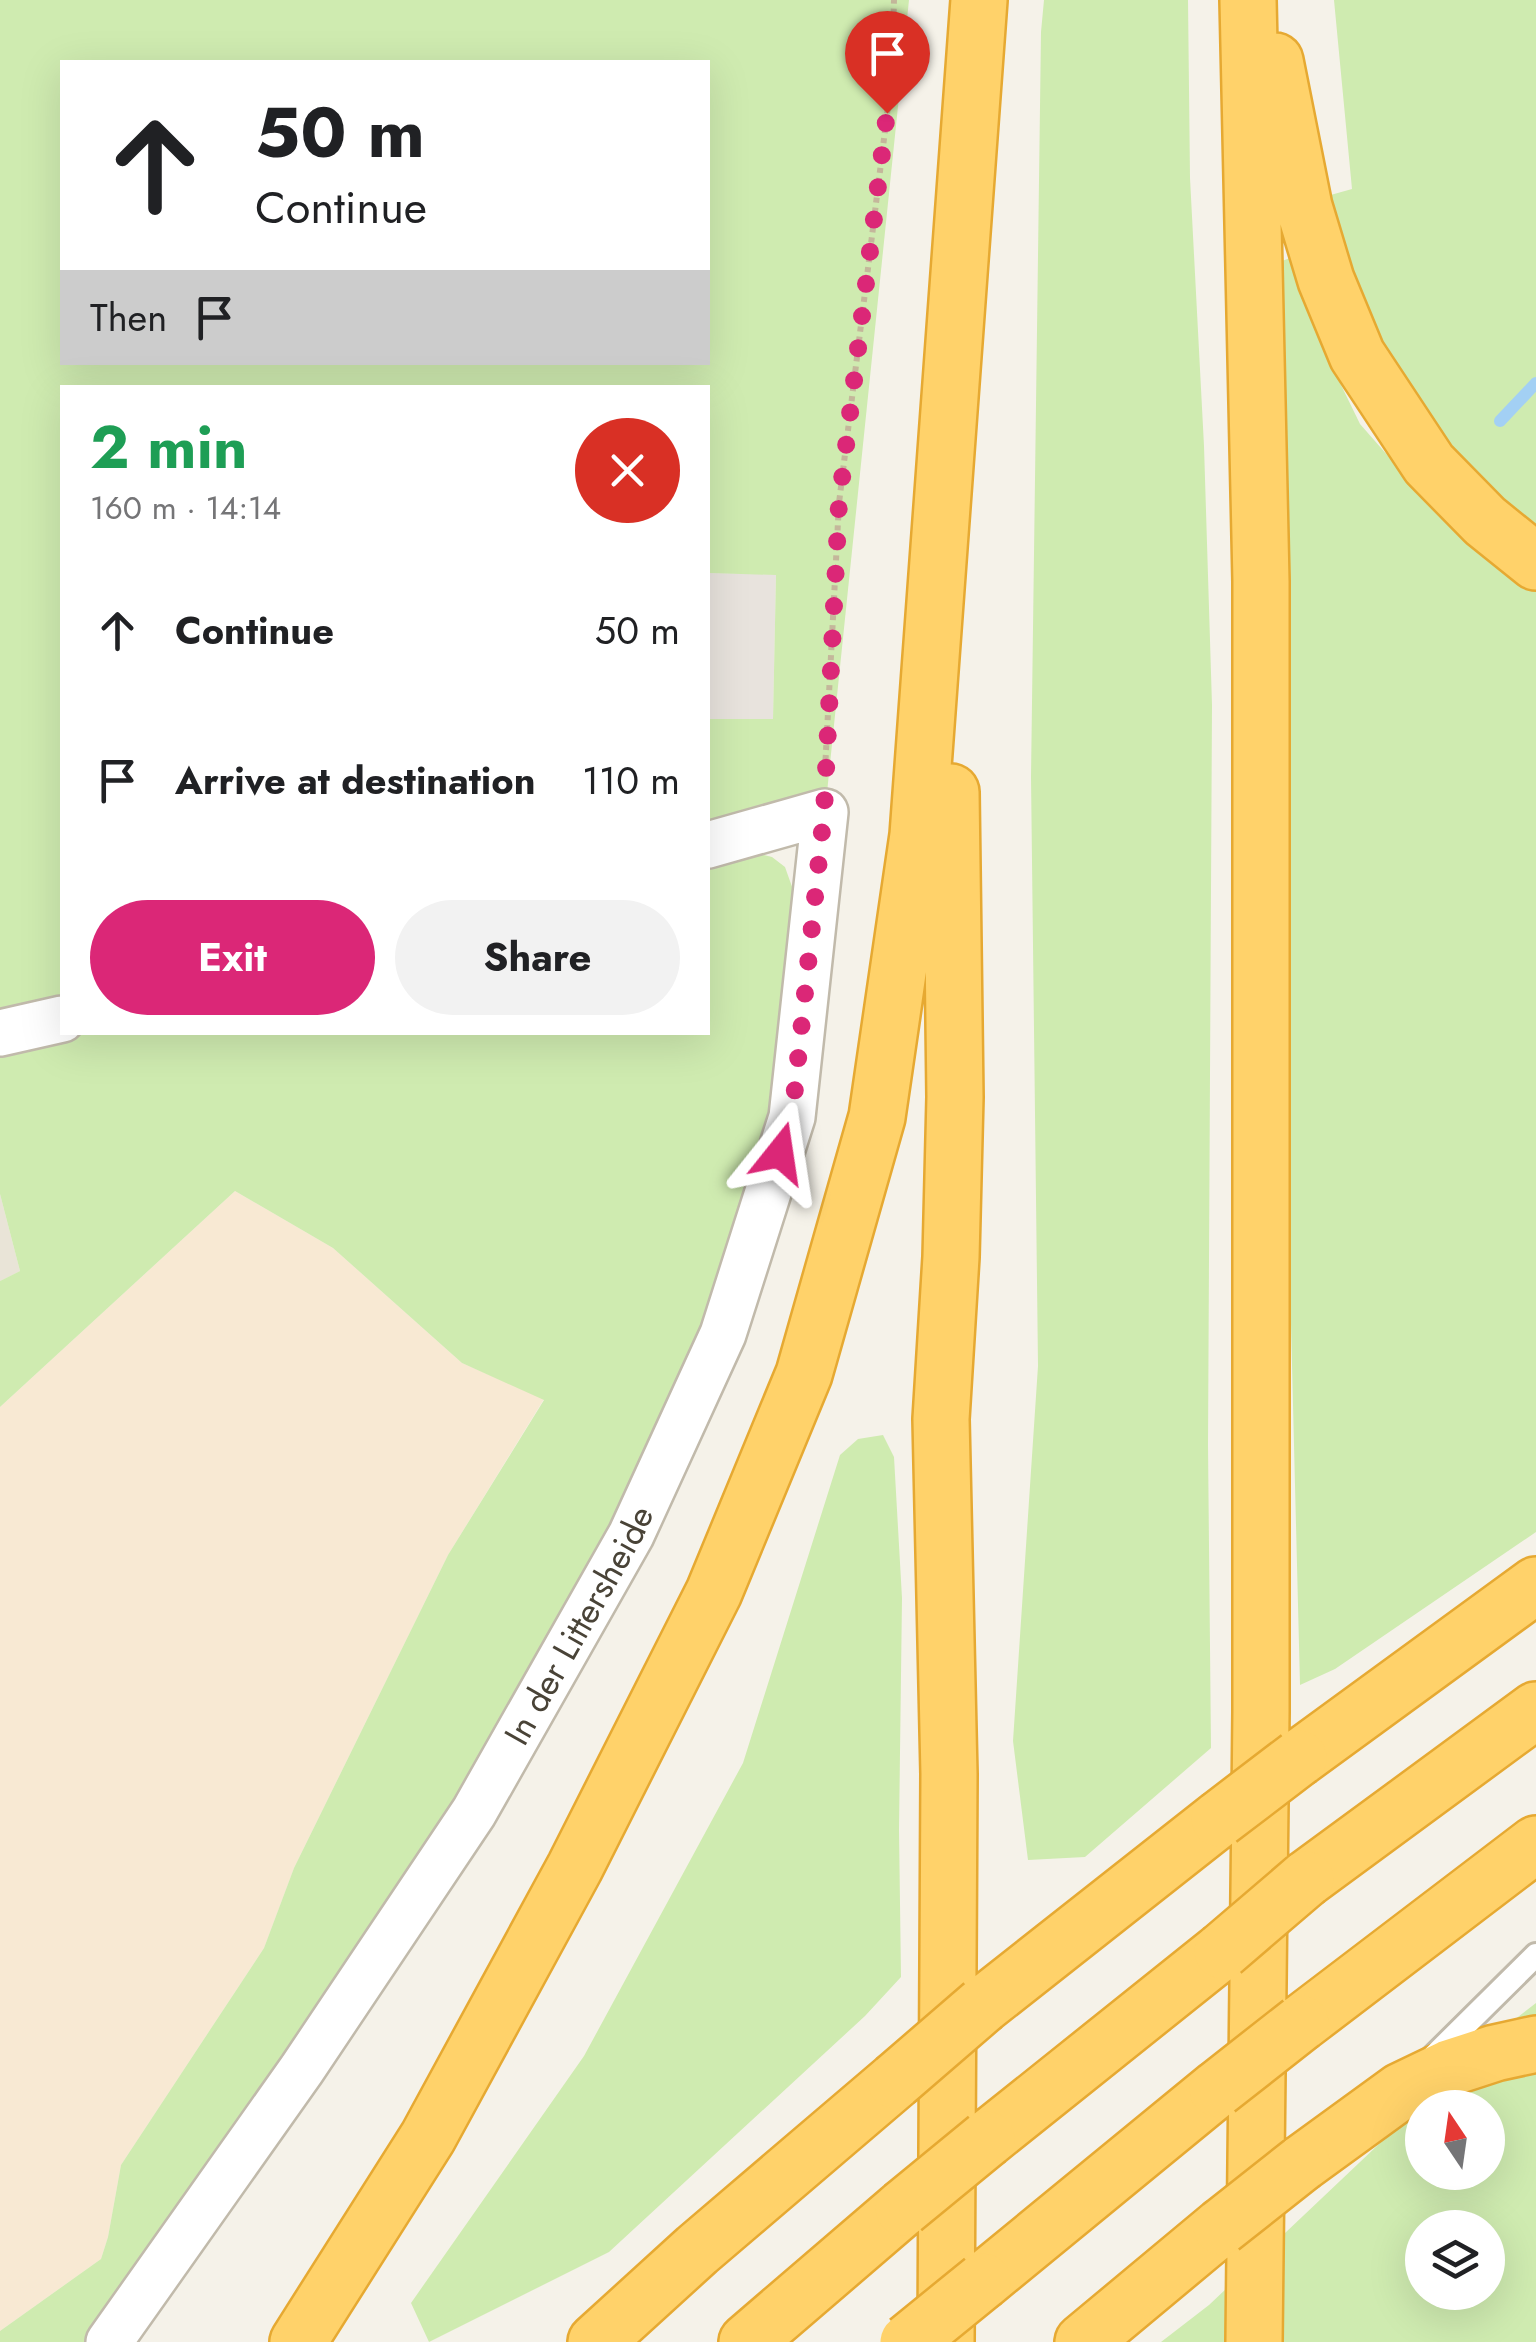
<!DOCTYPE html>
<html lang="en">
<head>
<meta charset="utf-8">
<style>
  :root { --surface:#fff; --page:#f2f2f2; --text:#202124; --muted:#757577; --accent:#db2777 }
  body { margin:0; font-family:Jost,sans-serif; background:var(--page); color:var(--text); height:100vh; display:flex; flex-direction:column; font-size:38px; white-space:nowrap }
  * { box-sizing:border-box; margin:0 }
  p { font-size:32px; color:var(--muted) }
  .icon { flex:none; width:55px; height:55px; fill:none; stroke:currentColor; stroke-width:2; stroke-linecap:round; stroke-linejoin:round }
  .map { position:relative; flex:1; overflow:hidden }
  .details { position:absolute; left:60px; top:385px; width:650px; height:650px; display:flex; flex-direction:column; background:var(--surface); border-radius:0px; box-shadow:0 10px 40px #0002 }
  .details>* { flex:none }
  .top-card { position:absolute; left:60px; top:60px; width:650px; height:305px; border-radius:0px; box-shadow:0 10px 40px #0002; background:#fff; color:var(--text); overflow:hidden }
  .needle { width:65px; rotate:347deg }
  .controls { position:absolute; left:1405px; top:2090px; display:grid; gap:20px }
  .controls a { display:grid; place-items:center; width:100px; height:100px; border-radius:50%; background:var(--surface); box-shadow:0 10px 40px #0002; font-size:50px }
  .pin { position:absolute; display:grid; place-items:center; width:85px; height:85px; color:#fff; margin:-102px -42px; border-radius:50% 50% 50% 0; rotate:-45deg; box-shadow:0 0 10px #0007 }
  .pin .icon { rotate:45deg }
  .me { position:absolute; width:110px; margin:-55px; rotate:15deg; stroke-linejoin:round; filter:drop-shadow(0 0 8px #0008) }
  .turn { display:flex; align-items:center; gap:35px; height:210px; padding:0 30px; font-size:45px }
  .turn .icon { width:130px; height:130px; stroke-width:2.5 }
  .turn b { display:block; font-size:70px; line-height:85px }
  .then { display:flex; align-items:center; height:95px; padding:0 30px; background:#0003; gap:20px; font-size:38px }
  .round { display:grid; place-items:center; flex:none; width:105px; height:105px; border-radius:52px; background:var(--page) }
  .headline { display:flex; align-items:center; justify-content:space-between; height:170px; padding:0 30px }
  h1 { font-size:60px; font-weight:700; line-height:75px; color:#1e9e55 }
  .cta { display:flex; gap:20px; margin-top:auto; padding:20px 30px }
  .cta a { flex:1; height:115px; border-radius:60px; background:var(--accent); color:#fff; font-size:40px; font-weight:700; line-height:115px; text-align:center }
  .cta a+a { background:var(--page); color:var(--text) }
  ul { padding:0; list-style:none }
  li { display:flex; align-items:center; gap:30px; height:150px; padding:0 30px }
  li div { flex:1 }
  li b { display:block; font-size:38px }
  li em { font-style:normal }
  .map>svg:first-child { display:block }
  .residential { fill:#e9e4d7 }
  .commercial { fill:#f8e9d3 }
  .industrial { fill:#e8e3dd }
  .green { fill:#cfebb0; fill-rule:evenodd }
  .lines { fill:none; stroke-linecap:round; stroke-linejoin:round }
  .stream { stroke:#a3d0f4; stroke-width:12 }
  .service-casing { stroke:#c1baab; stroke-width:28 }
  .minor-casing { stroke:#c1baab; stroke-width:50 }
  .motorway-casing { stroke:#e6a932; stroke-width:60 }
  .path { stroke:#c4b79b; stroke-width:6; stroke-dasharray:5 5; stroke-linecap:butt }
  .service { stroke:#fff; stroke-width:22 }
  .minor { stroke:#fff; stroke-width:45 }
  .motorway { stroke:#ffd26a; stroke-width:55 }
  .motorway-bridge-casing { stroke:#e6a932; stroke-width:60; stroke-linecap:butt }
  .motorway-bridge { stroke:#ffd26a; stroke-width:55 }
  .route { stroke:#db2777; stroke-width:18; stroke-dasharray:0 32.4 }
  .labels { text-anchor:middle; stroke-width:8; stroke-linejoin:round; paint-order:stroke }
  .street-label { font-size:35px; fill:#494337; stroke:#fff }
</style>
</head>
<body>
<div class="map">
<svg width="1536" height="2342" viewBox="0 0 1536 2342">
  <rect width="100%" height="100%" fill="#f5f2e9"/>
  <!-- residential -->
  <path class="residential" d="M 0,1194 L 20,1271 L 0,1281 Z"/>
  <!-- commercial -->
  <path class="commercial" d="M 235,1191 L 333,1248 L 462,1363 L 544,1399 L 448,1555 L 294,1868 L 264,1948 L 121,2165 L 108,2237 L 101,2259 L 0,2331 L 0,1407 Z"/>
  <!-- industrial -->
  <path class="industrial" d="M 709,573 L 776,574 L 773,720 L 708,719 Z"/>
  <!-- green -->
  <path class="green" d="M 0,0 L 909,0 L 825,812 L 708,846 L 708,719 L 773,719 L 776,575 L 710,573 L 708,655 L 708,388 L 62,388 L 62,1019 L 0,1033 ZM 62,62 L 708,62 L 708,362 L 62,362 Z
    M 1044,0 L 1188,0 L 1190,178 L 1204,446 L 1212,705 L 1208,1445 L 1211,1748 L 1085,1857 L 1028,1860 L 1013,1741 L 1038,1366 L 1031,777 L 1041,32 Z
    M 1334,0 L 1536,0 L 1536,527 L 1458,465 L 1392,378 L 1354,295 L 1327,196 L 1352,189 Z
    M 1290,258 L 1324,350 L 1360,424 L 1403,473 L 1536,586 L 1536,1532 L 1335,1669 L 1300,1685 L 1287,1164 L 1287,491 L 1282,261 Z
    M 760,854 L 772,857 L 785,867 L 796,898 L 782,1075 L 760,1167 L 669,1424 L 507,1727 L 99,2342 L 0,2342 L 0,2331 L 101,2259 L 108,2237 L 121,2165 L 264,1948 L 294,1868 L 448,1555 L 544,1400 L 462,1363 L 333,1248 L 235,1191 L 0,1407 L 0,1281 L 20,1271 L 0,1194 L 0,1055 L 92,1032 L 708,1032 L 708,864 Z
    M 883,1435 L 894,1457 L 902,1598 L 899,1830 L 901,1977 L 865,2016 L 609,2252 L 429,2342 L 411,2303 L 584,2056 L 743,1763 L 840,1455 L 858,1439 Z
    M 1536,2003 L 1536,2342 L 1161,2342 L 1209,2305 L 1492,2037 ZM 1422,2108 L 1488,2108 L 1488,2172 L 1422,2172 ZM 1422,2228 L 1488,2228 L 1488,2292 L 1422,2292 Z"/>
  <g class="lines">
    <!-- stream -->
    <path class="stream" d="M 1500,421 L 1536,383"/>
    <!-- service casing -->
    <g class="service-casing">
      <path id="service" d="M 1431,2059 L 1536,1955"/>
    </g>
    <!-- minor casing -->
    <g class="minor-casing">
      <g id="minor">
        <path d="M 0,1033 L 62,1019"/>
        <path id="s1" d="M 109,2342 L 302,2069 L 474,1812 L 631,1535 L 723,1334 L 792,1117 L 825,812 L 708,845"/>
      </g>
    </g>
    <!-- motorway casing -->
    <g class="motorway-casing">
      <path id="motorway" d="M 1248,0 L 1261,581 L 1261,1712 L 1254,2342
        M 1275,61 L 1304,207 L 1326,280 L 1357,355 L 1429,464 L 1485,521 L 1536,562
        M 1299,1758 L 1536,1585
        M 1306,1879 L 1536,1710
        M 983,2005 L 1219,1819
        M 1301,2023 L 1536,1844
        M 987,2139 L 1222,1951
        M 1302,2163 L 1401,2091 L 1449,2068 L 1495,2053 L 1536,2044
        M 983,2281 L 1217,2089
        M 298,2342 L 428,2137 L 575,1867 L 714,1592 L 804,1374 L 877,1117 L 918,835 L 979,0
        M 596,2342 L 697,2250 L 895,2081
        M 747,2342 L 903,2208
        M 946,2342 L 949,1774 L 941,1419 L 951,1257 L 955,1097 L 951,792
        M 1083,2342 L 1221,2227"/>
    </g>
    <!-- path -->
    <path class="path" d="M 825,770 L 839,503 L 892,74 L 894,0"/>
    <!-- service -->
    <use href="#service" class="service"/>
    <!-- minor -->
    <use href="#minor" class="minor"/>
    <!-- motorway -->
    <use href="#motorway" class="motorway"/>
    <!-- motorway-bridge casing -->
    <g class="motorway-bridge-casing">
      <path id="motorway-bridge" d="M 1219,1819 L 1299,1758
        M 1222,1951 L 1306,1879
        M 895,2081 L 983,2005
        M 1217,2089 L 1301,2023
        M 903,2208 L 987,2139
        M 1221,2227 L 1302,2163
        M 908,2342 L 983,2281"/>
    </g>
    <!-- motorway-bridge -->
    <use href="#motorway-bridge" class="motorway-bridge"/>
  </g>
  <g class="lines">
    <!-- route -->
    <path class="route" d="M 780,1153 L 792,1117 L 824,812 L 839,503 L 887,113"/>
  </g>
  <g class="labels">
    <!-- street labels -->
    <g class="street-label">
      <text dy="12" stroke="none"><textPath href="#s1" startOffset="858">In der Littersheide</textPath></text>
    </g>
  </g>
</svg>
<div class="controls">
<a><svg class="needle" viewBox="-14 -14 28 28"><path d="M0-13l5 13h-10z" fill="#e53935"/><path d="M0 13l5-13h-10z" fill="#757577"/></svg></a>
<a><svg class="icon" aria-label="layers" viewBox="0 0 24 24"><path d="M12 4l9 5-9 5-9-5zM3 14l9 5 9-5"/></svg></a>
</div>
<div class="pin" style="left:887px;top:113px;background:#d93025"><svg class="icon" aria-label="arrive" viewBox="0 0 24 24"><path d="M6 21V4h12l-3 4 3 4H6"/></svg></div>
<svg class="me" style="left:780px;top:1153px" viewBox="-20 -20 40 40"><path d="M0-17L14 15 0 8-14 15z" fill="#db2777" stroke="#fff" stroke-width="4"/></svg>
<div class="top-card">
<div class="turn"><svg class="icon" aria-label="ahead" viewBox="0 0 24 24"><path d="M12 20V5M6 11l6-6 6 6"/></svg><div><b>50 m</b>Continue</div></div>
<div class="then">Then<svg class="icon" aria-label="arrive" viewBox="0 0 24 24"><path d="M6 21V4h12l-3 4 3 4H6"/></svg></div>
</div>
<section class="details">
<div class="headline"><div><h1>2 min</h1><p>160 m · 14:14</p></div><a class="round" style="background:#d93025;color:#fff"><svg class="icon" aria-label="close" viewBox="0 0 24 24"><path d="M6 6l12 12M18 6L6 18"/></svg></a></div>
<ul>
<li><svg class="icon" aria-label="ahead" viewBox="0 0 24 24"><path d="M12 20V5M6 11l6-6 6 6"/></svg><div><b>Continue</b></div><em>50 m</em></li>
<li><svg class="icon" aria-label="arrive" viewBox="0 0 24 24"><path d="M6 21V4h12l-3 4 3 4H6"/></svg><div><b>Arrive at destination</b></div><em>110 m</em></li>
</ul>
<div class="cta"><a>Exit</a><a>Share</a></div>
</section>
</div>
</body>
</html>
